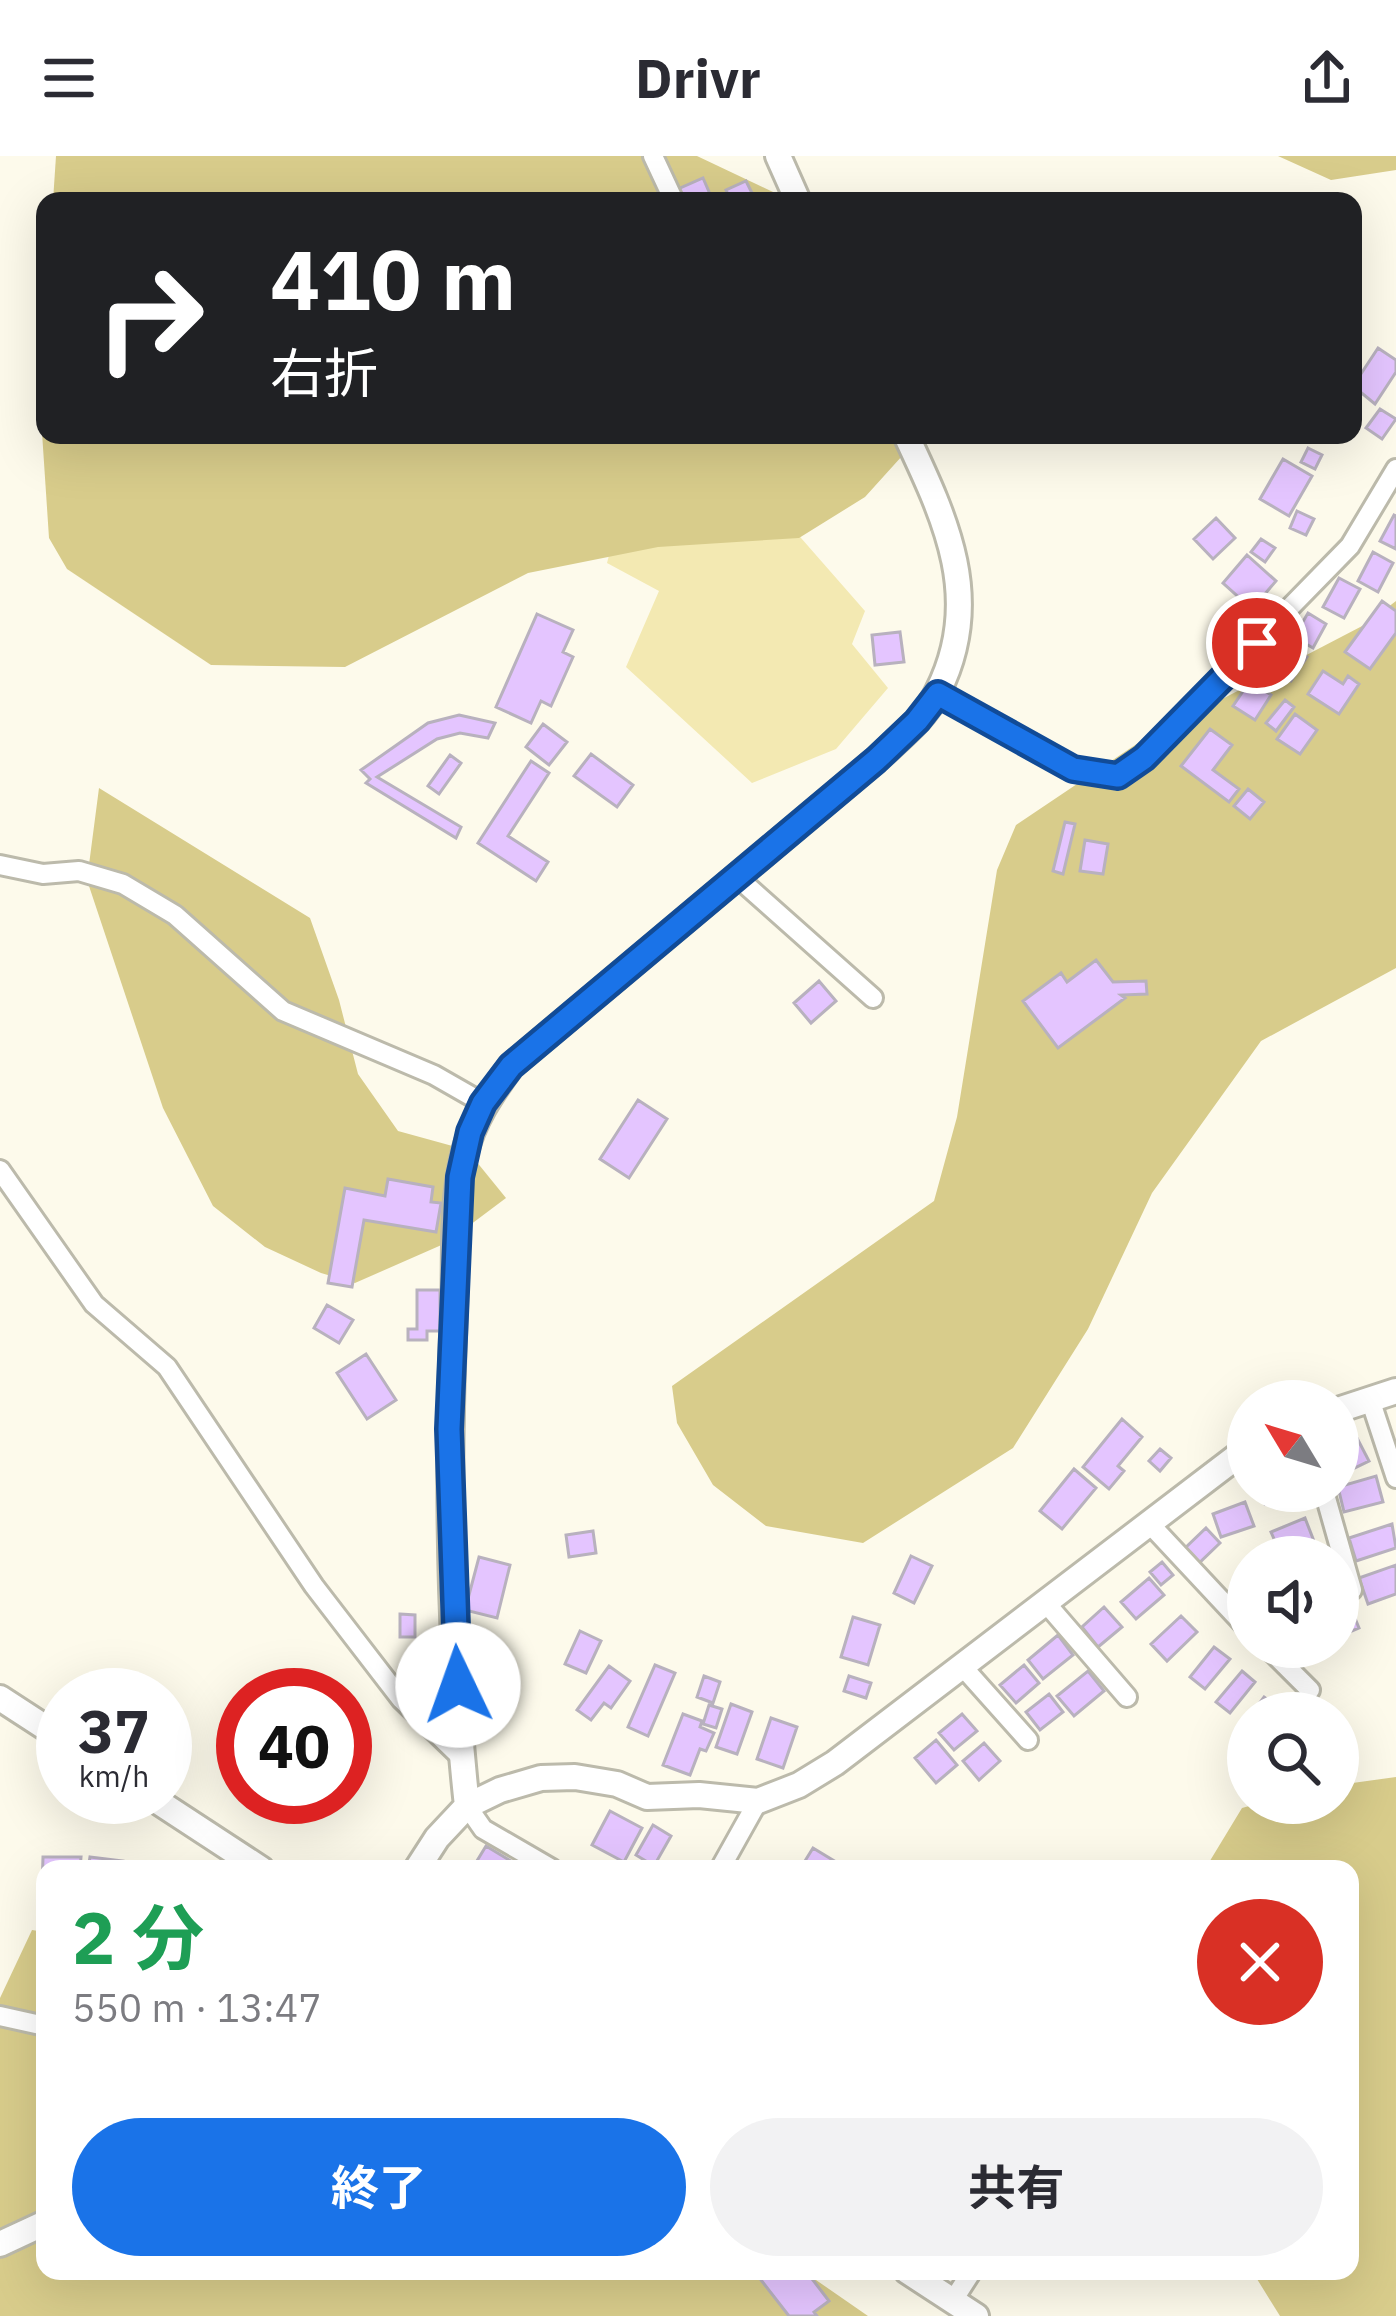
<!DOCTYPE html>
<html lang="ja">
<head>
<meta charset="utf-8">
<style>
  :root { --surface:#fff; --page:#f2f2f3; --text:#2b2b33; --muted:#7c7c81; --accent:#1a73e8 }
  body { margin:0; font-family:"IBM Plex Sans","Noto Sans JP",sans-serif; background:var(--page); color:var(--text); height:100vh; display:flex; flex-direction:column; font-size:45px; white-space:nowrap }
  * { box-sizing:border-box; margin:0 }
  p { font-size:39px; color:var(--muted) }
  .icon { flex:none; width:66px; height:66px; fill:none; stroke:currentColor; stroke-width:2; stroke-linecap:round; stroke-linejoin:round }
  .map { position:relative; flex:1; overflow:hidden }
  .details { position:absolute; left:36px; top:1704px; width:1323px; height:420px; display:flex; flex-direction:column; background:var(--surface); border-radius:24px; box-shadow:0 12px 48px #0002 }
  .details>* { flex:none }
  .top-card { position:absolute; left:36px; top:36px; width:1326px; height:252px; border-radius:24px; box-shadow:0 12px 48px #0002; background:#202124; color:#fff; overflow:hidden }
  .needle { width:78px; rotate:308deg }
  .controls { position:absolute; left:1227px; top:1224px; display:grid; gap:24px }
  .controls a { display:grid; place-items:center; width:132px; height:132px; border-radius:50%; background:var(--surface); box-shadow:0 12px 48px #0002; font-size:60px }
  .speed { position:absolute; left:36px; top:1512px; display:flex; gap:24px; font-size:60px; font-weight:700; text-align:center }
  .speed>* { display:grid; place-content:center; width:156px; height:156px; border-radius:50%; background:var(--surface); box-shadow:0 12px 48px #0002; line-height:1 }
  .speed small { font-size:30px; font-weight:400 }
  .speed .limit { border:18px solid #d22; background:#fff; color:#111 }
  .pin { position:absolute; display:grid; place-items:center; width:102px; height:102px; color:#fff; margin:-51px; border:6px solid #fff; border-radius:50%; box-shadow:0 3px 12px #0007 }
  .me { position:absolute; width:132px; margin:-66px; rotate:357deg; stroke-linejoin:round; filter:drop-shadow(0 0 9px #0008) }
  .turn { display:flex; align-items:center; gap:42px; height:252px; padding:0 36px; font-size:54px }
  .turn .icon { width:156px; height:156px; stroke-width:2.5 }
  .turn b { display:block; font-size:84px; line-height:102px }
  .round { display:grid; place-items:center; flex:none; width:126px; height:126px; border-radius:63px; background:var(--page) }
  .head { display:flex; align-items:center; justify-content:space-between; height:204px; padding:0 36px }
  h1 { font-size:72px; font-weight:700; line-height:90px; color:#1e9e55 }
  .button { display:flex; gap:24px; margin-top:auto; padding:24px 36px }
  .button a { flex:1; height:138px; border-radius:72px; background:var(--accent); color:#fff; font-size:48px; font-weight:700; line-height:138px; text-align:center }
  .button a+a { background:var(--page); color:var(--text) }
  header { display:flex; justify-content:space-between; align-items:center; height:156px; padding:0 36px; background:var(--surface); font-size:54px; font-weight:700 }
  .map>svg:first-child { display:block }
  .green { fill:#f3e9b2 }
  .forest { fill:#d8cc8b }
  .building { fill:#e4c5ff; stroke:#b8b1be; stroke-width:3 }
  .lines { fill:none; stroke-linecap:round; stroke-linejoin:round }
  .minor-casing { stroke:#bcbaab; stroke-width:24 }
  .tertiary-casing { stroke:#bcbaab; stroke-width:30 }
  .minor { stroke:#fff; stroke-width:18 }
  .tertiary { stroke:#fff; stroke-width:24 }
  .route-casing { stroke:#114b97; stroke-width:30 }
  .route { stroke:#1a73e8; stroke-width:21 }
</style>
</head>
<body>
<header><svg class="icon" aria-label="menu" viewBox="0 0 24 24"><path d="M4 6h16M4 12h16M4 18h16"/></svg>Drivr<svg class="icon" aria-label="share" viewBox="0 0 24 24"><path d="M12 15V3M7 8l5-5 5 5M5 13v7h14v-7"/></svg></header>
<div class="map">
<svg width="1396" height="2160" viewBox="0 0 1396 2160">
  <rect width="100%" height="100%" fill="#fdfaeb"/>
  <!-- green -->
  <path class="green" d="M 780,358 L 865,455 L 852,488 L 888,532 L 836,593 L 752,627 L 626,511 L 659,435 L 607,407 L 615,376 Z"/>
  <!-- forest -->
  <path class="forest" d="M 56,0 L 697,0 L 792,45 L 53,45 Z
    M 1278,0 L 1396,0 L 1396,14 L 1331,24 Z
    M 45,150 L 45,279 L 921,279 L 865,341 L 799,382 L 658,391 L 528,417 L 345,511 L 211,509 L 67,413 L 49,382 L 39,231 Z
    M 1396,445 L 1396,812 L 1261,885 L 1152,1037 L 1088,1173 L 1013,1292 L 863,1387 L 766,1370 L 713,1329 L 677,1267 L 672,1230 L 934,1045 L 957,961 L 997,714 L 1016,669 L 1138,587 L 1366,468 Z
    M 99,632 L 310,762 L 339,844 L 358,918 L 398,975 L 467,994 L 506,1042 L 446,1087 L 355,1127 L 321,1117 L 265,1091 L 213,1050 L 163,952 L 87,724 Z
    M 1396,1621 L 1396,2160 L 1280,2160 L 1252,2115 L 1350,2115 L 1350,1713 L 1205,1713 L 1242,1652 L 1260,1647 L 1338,1647 L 1338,1629 Z
    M 32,1774 L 45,1776 L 45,2115 L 803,2115 L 868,2160 L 0,2160 L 0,1842 Z"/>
  <!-- building -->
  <path class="building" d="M 703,22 L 713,45 L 683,45 L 678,33 Z
    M 746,25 L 756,45 L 731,45 L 726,34 Z
    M 1378,192 L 1396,204 L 1396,216 L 1375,248 L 1353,230 Z
    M 1380,253 L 1396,263 L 1382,283 L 1366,272 Z
    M 1308,292 L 1322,299 L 1315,313 L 1301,306 Z
    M 1283,303 L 1312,320 L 1289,360 L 1260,343 Z
    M 1297,355 L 1314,363 L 1306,379 L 1290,372 Z
    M 1394,359 L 1396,360 L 1396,393 L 1380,385 Z
    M 1216,362 L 1235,382 L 1213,403 L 1194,383 Z
    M 1261,383 L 1275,392 L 1265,406 L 1251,396 Z
    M 1373,396 L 1393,407 L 1378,436 L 1358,425 Z
    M 1247,399 L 1276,425 L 1252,453 L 1223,427 Z
    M 1339,422 L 1360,433 L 1344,462 L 1323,451 Z
    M 1382,445 L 1396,455 L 1396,477 L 1370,513 L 1345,496 Z
    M 1308,457 L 1326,468 L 1313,492 L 1294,481 Z
    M 537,458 L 573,474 L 563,496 L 573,501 L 551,550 L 541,545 L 531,567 L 496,551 Z
    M 900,476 L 904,506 L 875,509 L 872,479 Z
    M 1284,486 L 1307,501 L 1291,525 L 1268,510 Z
    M 1323,515 L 1343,528 L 1348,520 L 1359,528 L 1339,558 L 1308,538 Z
    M 1250,525 L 1271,539 L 1255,564 L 1233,550 Z
    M 1285,544 L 1294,551 L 1276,575 L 1266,567 Z
    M 1295,558 L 1317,574 L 1300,598 L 1277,583 Z
    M 459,559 L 495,567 L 488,582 L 460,577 L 437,583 L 377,621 L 461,671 L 456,682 L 366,627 L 370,623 L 361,614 L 428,567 Z
    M 543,568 L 567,586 L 549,609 L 526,591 Z
    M 1210,573 L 1232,589 L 1213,614 L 1239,633 L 1229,646 L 1181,610 Z
    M 591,598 L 633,629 L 617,651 L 574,620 Z
    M 450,599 L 461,607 L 439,638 L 428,630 Z
    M 531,605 L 549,617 L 508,680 L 548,706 L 536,725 L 478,687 Z
    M 1248,633 L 1264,646 L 1250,663 L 1234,650 Z
    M 1065,666 L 1075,668 L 1063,718 L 1053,715 Z
    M 1085,684 L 1108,688 L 1103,718 L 1080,715 Z
    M 1096,804 L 1113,826 L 1146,825 L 1147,838 L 1121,839 L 1125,842 L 1058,892 L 1023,845 L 1061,817 L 1067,826 Z
    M 819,825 L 836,845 L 811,867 L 794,847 Z
    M 638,944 L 667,963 L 629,1022 L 600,1003 Z
    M 388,1023 L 433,1031 L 431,1046 L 441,1047 L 436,1076 L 364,1064 L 352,1131 L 328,1127 L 345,1032 L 385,1040 Z
    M 417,1134 L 440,1134 L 440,1175 L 427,1175 L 427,1184 L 408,1184 L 408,1173 L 417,1173 Z
    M 327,1149 L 353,1164 L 339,1187 L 314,1172 Z
    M 366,1198 L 396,1244 L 367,1263 L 337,1217 Z
    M 1122,1263 L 1142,1281 L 1118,1310 L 1124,1315 L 1109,1333 L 1083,1311 Z
    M 1357,1282 L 1369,1305 L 1338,1320 L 1338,1291 Z
    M 1160,1293 L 1171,1302 L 1160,1315 L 1149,1305 Z
    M 1074,1313 L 1096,1332 L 1062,1373 L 1040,1355 Z
    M 1376,1320 L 1383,1346 L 1344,1356 L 1338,1331 Z
    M 1260,1335 L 1303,1335 L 1265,1348 Z
    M 1245,1346 L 1254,1370 L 1221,1381 L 1213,1358 Z
    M 1305,1362 L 1317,1393 L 1298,1401 L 1282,1401 L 1271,1376 Z
    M 1392,1368 L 1396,1392 L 1356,1405 L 1349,1382 Z
    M 1206,1372 L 1220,1387 L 1197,1409 L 1183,1394 Z
    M 593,1375 L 596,1397 L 569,1401 L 566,1379 Z
    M 911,1400 L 932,1410 L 914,1447 L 894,1437 Z
    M 479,1401 L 510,1409 L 497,1462 L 465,1454 Z
    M 1162,1406 L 1173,1419 L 1161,1429 L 1150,1416 Z
    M 1396,1409 L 1396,1438 L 1368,1448 L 1359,1422 Z
    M 1149,1422 L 1164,1439 L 1136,1463 L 1121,1446 Z
    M 1350,1450 L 1359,1472 L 1338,1481 L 1338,1455 Z
    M 1104,1451 L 1122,1471 L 1098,1491 L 1082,1471 Z
    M 400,1458 L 415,1459 L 415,1481 L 400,1481 Z
    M 1181,1460 L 1197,1476 L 1167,1505 L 1151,1488 Z
    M 853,1461 L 880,1469 L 868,1509 L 841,1501 Z
    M 580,1475 L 601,1485 L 586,1517 L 565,1508 Z
    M 1058,1479 L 1073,1499 L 1043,1523 L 1028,1504 Z
    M 1214,1491 L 1230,1503 L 1205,1533 L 1190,1521 Z
    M 655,1509 L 675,1517 L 648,1580 L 628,1571 Z
    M 1024,1509 L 1039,1527 L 1016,1547 L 1000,1529 Z
    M 609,1510 L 630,1525 L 611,1552 L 604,1547 L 591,1564 L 577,1554 Z
    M 1088,1515 L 1104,1535 L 1074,1560 L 1057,1540 Z
    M 1242,1515 L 1255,1526 L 1230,1557 L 1216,1546 Z
    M 704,1520 L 720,1526 L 713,1547 L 697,1541 Z
    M 849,1520 L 871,1527 L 866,1542 L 844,1535 Z
    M 1049,1538 L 1063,1556 L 1040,1574 L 1026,1556 Z
    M 1264,1541 L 1280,1553 L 1276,1557 L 1252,1557 Z
    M 731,1548 L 752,1556 L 737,1598 L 716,1591 Z
    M 709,1549 L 722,1553 L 716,1572 L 703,1568 Z
    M 683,1558 L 702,1565 L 700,1571 L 714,1577 L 706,1595 L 700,1593 L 690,1619 L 663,1609 Z
    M 962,1558 L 977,1575 L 954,1594 L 939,1577 Z
    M 771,1562 L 797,1571 L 783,1612 L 757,1603 Z
    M 936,1584 L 957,1609 L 936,1627 L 915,1602 Z
    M 984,1587 L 1000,1605 L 979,1624 L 963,1605 Z
    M 610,1655 L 642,1672 L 624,1706 L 592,1689 Z
    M 653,1669 L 671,1680 L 654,1710 L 636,1699 Z
    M 486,1690 L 524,1713 L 472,1713 Z
    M 813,1692 L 836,1706 L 831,1713 L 800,1713 Z
    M 43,1701 L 81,1701 L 80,1713 L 45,1713 L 42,1733 Z
    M 90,1701 L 123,1705 L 122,1713 L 88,1713 Z
    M 754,2115 L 806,2115 L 829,2145 L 814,2156 L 817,2160 L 789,2160 Z"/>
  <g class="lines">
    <!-- minor casing -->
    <g class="minor-casing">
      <path id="minor" d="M 653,0 L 674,45
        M 937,537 L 1073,613 L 1118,620 L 1144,601 L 1350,390 L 1396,313
        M 0,709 L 43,718 L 79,715 L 123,728 L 175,759 L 283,855 L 434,919 L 483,947
        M 737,721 L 873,842
        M 0,1014 L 94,1148 L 167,1211 L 314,1430 L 401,1543 L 462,1602
        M 1371,1246 L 1396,1322
        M 1324,1335 L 1352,1434
        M 1149,1367 L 1248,1473
        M 1045,1446 L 1127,1541
        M 1267,1491 L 1310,1534
        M 962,1510 L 1028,1584
        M 467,1650 L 483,1673 L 552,1713
        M 720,1713 L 758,1645
        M 0,1860 L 45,1870
        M 952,2146 L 972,2115"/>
    </g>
    <!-- tertiary casing -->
    <g class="tertiary-casing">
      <path id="tertiary" d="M 778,0 L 798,45
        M 1338,1254 L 1396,1235
        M 0,1542 L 63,1583
        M 151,1641 L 261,1713
        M 467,1650 C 449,1485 447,1319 454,1154 C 456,1104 452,1047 464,999 C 473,964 490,939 511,910 L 876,604 C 898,583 925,563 938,535 C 984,444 946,364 906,279
        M 417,1713 L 437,1682 L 467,1650 L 500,1634 L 541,1622 L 575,1621 L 617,1628 L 647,1641 L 699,1639 L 758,1645 L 799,1629 L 835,1607 L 1248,1292
        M 0,2088 L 45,2067
        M 907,2115 L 976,2160"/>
    </g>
    <!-- minor -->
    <use href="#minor" class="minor"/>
    <!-- tertiary -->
    <use href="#tertiary" class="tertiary"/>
  </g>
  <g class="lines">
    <!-- route casing -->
    <g class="route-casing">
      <path id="route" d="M 458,1529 L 449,1273 L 460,1021 L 470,976 L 483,947 L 511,910 L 876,604 L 917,565 L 938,538 L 1073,613 L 1118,620 L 1144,602 L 1257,487"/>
    </g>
    <!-- route -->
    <use href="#route" class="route"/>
  </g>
</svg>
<div class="controls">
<a><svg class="needle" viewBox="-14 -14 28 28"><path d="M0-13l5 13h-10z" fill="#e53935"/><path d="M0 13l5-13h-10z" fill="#7c7c81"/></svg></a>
<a><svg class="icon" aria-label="sound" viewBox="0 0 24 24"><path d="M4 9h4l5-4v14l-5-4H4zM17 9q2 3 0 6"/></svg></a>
<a><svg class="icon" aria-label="search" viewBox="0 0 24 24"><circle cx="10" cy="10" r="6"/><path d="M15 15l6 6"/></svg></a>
</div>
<div class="speed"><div>37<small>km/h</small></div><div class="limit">40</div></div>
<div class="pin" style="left:1257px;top:487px;background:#d93025"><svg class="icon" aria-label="arrive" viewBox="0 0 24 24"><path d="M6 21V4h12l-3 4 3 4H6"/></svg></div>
<svg class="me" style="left:458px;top:1529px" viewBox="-20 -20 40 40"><circle r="19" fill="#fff"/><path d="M0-13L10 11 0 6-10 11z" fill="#1a73e8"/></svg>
<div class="top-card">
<div class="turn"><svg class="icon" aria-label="right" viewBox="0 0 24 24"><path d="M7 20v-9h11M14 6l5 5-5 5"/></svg><div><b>410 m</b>右折</div></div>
</div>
<section class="details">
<div class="head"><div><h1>2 分</h1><p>550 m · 13:47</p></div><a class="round" style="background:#d93025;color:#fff"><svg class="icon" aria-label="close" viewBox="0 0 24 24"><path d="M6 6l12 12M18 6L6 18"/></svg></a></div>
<div class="button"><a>終了</a><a>共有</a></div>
</section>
</div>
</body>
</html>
